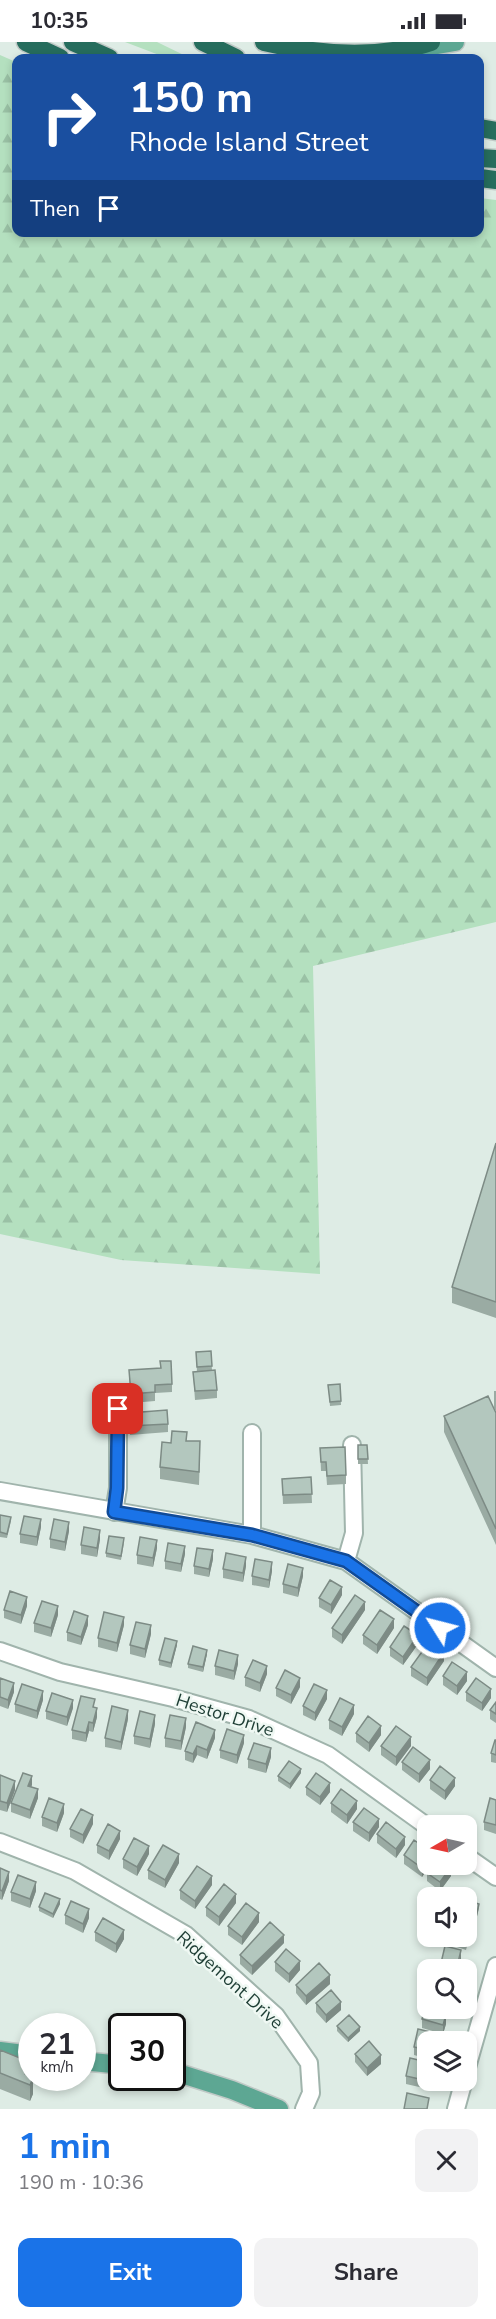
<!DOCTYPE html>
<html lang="en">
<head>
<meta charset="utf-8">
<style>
  :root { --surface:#fff; --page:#f2f2f3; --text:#2b2b33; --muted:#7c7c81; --accent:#1a73e8 }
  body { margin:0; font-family:"Nunito Sans",sans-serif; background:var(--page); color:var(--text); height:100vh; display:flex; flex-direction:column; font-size:22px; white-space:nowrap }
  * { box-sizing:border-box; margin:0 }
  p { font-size:20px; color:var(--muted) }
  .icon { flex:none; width:33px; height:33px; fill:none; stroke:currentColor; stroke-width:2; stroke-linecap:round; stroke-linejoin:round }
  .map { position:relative; height:2067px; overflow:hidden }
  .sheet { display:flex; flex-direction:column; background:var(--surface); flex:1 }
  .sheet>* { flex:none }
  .guide { position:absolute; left:12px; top:12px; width:472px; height:183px; border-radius:12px; box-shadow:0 3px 9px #0003; background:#1a4fa0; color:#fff; overflow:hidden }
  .needle { width:39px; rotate:261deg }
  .fabs { position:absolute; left:417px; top:1773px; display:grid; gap:12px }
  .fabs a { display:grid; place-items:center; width:60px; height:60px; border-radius:12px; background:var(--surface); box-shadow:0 3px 9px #0003; font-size:30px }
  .speed { position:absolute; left:18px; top:1971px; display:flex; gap:12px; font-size:30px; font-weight:700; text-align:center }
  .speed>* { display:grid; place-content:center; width:78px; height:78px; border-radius:50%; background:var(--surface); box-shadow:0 3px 9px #0003; line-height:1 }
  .speed small { font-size:15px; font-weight:400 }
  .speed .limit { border:3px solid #111; border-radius:9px; background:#fff; color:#111 }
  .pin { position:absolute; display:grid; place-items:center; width:51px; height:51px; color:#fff; margin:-26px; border-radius:12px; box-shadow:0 3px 9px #0006 }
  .me { position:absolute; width:66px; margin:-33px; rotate:306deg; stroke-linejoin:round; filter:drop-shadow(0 0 4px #0008) }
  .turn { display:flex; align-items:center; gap:21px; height:126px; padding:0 18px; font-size:27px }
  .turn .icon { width:78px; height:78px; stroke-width:2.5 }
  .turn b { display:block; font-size:42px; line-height:51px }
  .then { display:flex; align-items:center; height:57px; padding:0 18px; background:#0003; gap:12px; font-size:22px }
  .round { display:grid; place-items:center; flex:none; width:63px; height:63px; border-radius:12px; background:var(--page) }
  .summary { display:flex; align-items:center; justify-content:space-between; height:102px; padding:0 18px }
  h1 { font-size:36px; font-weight:700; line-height:45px; color:var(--accent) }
  .primary-button { display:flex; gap:12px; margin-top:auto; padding:12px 18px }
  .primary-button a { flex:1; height:69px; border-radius:12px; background:var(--accent); color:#fff; font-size:24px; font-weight:700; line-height:69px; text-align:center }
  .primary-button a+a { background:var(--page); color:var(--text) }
  .status { display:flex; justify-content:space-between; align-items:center; height:42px; padding:0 30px; background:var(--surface); direction:ltr }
  .status svg { height:16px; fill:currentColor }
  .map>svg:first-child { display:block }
  .green { fill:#b4e0bf }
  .forest { fill:url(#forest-firs) }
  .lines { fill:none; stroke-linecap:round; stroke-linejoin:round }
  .minor-casing { stroke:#a0b4ac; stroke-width:20 }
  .major-casing { stroke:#c0c9c6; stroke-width:21 }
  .highway-casing { stroke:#c0c9c6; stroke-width:21 }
  .minor { stroke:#fff; stroke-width:16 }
  .major { stroke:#5da793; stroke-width:18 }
  .highway { stroke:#266d5d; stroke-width:18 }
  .wall { fill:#9aaba3 }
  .shaded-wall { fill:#7d8b85 }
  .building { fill:#b3c7be; stroke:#7d8b85; stroke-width:1.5 }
  .route-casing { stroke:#114b97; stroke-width:15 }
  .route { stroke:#1a73e8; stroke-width:10 }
  .labels { text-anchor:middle; stroke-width:5; stroke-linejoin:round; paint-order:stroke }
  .street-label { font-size:18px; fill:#1d3d34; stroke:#eff8f3 }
</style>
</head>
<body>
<div class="status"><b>10:35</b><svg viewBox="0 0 49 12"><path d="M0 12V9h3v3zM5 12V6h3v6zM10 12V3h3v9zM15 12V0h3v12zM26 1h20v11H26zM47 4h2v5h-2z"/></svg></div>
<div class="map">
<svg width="496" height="2067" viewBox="0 0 496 2067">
  <defs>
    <pattern id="forest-firs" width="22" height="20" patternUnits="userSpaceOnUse" patternTransform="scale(1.5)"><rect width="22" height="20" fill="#b4e0bf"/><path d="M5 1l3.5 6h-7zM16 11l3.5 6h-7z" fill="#9ac1a5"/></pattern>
  </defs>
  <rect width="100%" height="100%" fill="#deece5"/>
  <!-- green -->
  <path class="green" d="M 125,0 L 157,0 L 190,16 L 167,16 Z"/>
  <!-- forest -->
  <path class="forest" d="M 0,13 L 16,20 L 16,190 L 480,190 L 480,156 L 496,158 L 496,880 L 313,924 L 320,1232 L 121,1218 L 0,1192 Z"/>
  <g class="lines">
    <!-- minor casing -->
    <g class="minor-casing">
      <path id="minor" d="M 252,1391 L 252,1493
        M 0,1449 L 252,1493 L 346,1519 L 496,1626
        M 114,1470 L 118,1446 L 118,1367
        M 346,1519 L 354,1491 L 352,1403
        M 0,1609 L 60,1630 L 173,1656 L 249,1677 L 328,1713 L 428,1785
        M 0,1800 L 75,1829 L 186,1893 L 276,1974 L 309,2021 L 311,2051 L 304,2067
        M 466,1814 L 496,1835
        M 466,2029 L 496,1924
        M 456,2067 L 464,2038"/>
    </g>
    <!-- major casing -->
    <g class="major-casing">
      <path id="major" d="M 415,7 L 455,0
        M 0,2009 L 32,2013
        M 82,2019 L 122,2023
        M 172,2029 L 232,2048 L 279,2067"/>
    </g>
    <!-- highway casing -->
    <g class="highway-casing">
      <path id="highway" d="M 26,0 L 60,16
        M 73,0 L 109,16
        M 203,0 L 236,16
        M 264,0 C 318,13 378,18 431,0
        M 480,86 L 496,89
        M 480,116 L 496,117
        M 480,136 L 496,138"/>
    </g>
    <!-- minor -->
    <use href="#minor" class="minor"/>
    <!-- major -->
    <use href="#major" class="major"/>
    <!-- highway -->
    <use href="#highway" class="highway"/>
  </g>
  <!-- wall -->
  <path class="wall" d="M 496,1101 L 496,1276 L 452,1261 L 452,1245 Z
    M 211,1309 L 212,1329 L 217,1348 L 217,1356 L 195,1358 L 193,1330 L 197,1330 L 196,1310 Z
    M 160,1319 L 172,1342 L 172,1350 L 155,1351 L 155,1359 L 131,1361 L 129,1328 L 160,1326 Z
    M 340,1342 L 341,1363 L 330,1364 L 328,1343 Z
    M 494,1349 L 496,1349 L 496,1369 L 494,1366 Z
    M 129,1371 L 168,1382 L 168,1390 L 130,1393 Z
    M 496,1371 L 496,1503 L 444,1390 L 444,1374 Z
    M 187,1399 L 200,1412 L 199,1443 L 160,1437 L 160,1425 L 171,1401 Z
    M 358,1403 L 367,1403 L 368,1422 L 358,1422 Z
    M 320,1406 L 346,1433 L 346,1442 L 327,1443 L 326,1429 L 321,1429 Z
    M 311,1435 L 312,1461 L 283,1462 L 282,1437 Z
    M 0,1473 L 11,1479 L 7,1496 L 0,1495 Z
    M 41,1485 L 37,1504 L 20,1501 L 20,1492 Z
    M 69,1489 L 65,1509 L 50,1506 L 50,1497 Z
    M 100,1497 L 97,1515 L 81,1512 L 81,1503 Z
    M 124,1501 L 121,1518 L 106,1515 L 106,1511 Z
    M 157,1506 L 153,1525 L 137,1522 L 137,1513 Z
    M 185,1512 L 181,1530 L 165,1527 L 165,1519 Z
    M 213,1517 L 209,1535 L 194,1532 L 194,1524 Z
    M 246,1524 L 243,1540 L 223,1536 L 223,1527 Z
    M 272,1529 L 269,1546 L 252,1543 L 252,1534 Z
    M 303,1534 L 298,1555 L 283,1551 L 283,1542 Z
    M 342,1553 L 331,1572 L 319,1565 L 319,1556 Z
    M 27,1564 L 21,1582 L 4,1576 L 4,1568 Z
    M 365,1568 L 342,1602 L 332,1595 L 332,1586 Z
    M 58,1573 L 51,1595 L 34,1590 L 34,1581 Z
    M 88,1583 L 81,1603 L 67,1599 L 67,1590 Z
    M 124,1583 L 117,1610 L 98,1605 L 98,1596 Z
    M 394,1586 L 377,1612 L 363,1602 L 363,1593 Z
    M 151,1592 L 145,1616 L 130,1612 L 130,1603 Z
    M 418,1602 L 403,1623 L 390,1614 L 390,1605 Z
    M 177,1603 L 171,1626 L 159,1623 L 159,1618 Z
    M 207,1612 L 203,1630 L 188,1626 L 188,1622 Z
    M 444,1619 L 427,1644 L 411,1634 L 411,1625 Z
    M 238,1622 L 234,1638 L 215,1633 L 215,1624 Z
    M 267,1632 L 260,1650 L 245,1644 L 245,1635 Z
    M 443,1634 L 467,1639 L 457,1653 L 443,1643 Z
    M 0,1636 L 14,1650 L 8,1667 L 0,1664 Z
    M 300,1645 L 291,1662 L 276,1654 L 276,1646 Z
    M 466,1650 L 491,1656 L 482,1669 L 466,1659 Z
    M 327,1657 L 315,1679 L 303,1673 L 303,1664 Z
    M 43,1658 L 37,1677 L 15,1670 L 15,1662 Z
    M 496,1660 L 496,1681 L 490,1677 L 490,1668 Z
    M 73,1666 L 67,1684 L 46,1677 L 46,1669 Z
    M 95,1666 L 97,1675 L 93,1690 L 89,1689 L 86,1700 L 72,1697 L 72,1688 Z
    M 354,1672 L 342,1694 L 329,1687 L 329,1678 Z
    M 128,1677 L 121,1708 L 105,1705 L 105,1696 Z
    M 155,1682 L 150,1706 L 134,1702 L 134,1694 Z
    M 186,1685 L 181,1708 L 165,1705 L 165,1696 Z
    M 356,1691 L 381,1693 L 369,1710 L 356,1700 Z
    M 215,1696 L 207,1717 L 197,1713 L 193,1721 L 185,1718 L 185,1709 Z
    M 496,1698 L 496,1721 L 491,1720 L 491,1711 Z
    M 244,1701 L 237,1722 L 220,1716 L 220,1708 Z
    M 381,1704 L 411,1704 L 396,1724 L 381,1713 Z
    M 271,1715 L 266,1731 L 248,1726 L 248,1717 Z
    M 402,1720 L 430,1727 L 419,1741 L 402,1728 Z
    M 301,1731 L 290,1747 L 278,1739 L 278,1734 Z
    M 0,1733 L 15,1748 L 7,1770 L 0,1768 Z
    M 430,1738 L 455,1744 L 445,1758 L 430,1747 Z
    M 32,1743 L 31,1745 L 38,1756 L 30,1777 L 11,1770 L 11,1761 Z
    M 306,1745 L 330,1750 L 320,1763 L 306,1753 Z
    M 496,1758 L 496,1792 L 484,1788 L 484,1780 Z
    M 331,1761 L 357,1767 L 347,1782 L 331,1770 Z
    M 64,1771 L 57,1790 L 42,1784 L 42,1775 Z
    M 353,1780 L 379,1785 L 369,1800 L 353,1789 Z
    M 93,1782 L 83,1802 L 70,1795 L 70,1787 Z
    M 377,1792 L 405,1803 L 396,1816 L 377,1801 Z
    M 120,1797 L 109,1818 L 97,1811 L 97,1803 Z
    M 149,1812 L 137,1834 L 123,1826 L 123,1817 Z
    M 404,1813 L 428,1822 L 431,1822 L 422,1835 L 404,1822 Z
    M 179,1821 L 165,1846 L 148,1837 L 148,1828 Z
    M 0,1826 L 9,1839 L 2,1858 L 0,1857 Z
    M 427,1831 L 451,1834 L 440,1849 L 427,1839 Z
    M 212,1843 L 195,1867 L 180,1857 L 180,1848 Z
    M 36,1849 L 30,1866 L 11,1859 L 11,1850 Z
    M 466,1858 L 479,1866 L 476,1879 L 466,1877 Z
    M 236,1861 L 219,1884 L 206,1874 L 206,1865 Z
    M 60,1862 L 53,1876 L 39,1869 L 39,1865 Z
    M 65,1873 L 89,1876 L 83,1891 L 65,1882 Z
    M 259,1880 L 242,1903 L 228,1893 L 228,1884 Z
    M 95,1890 L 124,1897 L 116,1911 L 95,1899 Z
    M 470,1894 L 466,1908 L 451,1903 L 451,1899 Z
    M 284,1901 L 252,1933 L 240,1922 L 240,1913 Z
    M 461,1917 L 459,1928 L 441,1928 L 441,1921 Z
    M 275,1920 L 300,1928 L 289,1941 L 275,1929 Z
    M 330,1942 L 306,1963 L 296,1951 L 296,1943 Z
    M 316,1961 L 341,1968 L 326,1981 L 316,1970 Z
    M 444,1966 L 444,1972 L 446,1982 L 443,1992 L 422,1986 L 422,1977 Z
    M 337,1984 L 360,1989 L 348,2000 L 337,1989 Z
    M 428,2000 L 428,2017 L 414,2013 L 414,2005 Z
    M 0,2008 L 30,2034 L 33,2052 L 30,2059 L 0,2047 Z
    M 355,2012 L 381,2022 L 367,2034 L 355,2020 Z
    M 427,2028 L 430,2038 L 428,2047 L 406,2042 L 406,2034 Z"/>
  <!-- shaded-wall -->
  <path class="shaded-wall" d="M 41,1477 L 41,1485 L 37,1504 L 37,1495 Z
    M 69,1480 L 69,1489 L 65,1509 L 65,1500 Z
    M 100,1488 L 100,1497 L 97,1515 L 97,1506 Z
    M 157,1498 L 157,1506 L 153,1525 L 153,1516 Z
    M 185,1504 L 185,1512 L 181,1530 L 181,1522 Z
    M 213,1508 L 213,1517 L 209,1535 L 209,1527 Z
    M 246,1515 L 246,1524 L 243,1540 L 243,1531 Z
    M 272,1520 L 272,1529 L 269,1546 L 269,1538 Z
    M 303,1526 L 303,1534 L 298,1555 L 298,1546 Z
    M 342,1545 L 342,1553 L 331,1572 L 331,1563 Z
    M 27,1555 L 27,1564 L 21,1582 L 21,1573 Z
    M 365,1560 L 365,1568 L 342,1602 L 342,1593 Z
    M 58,1564 L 58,1573 L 51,1595 L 51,1586 Z
    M 88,1574 L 88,1583 L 81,1603 L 81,1595 Z
    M 124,1575 L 124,1583 L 117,1610 L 117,1601 Z
    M 394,1577 L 394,1586 L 377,1612 L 377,1603 Z
    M 151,1583 L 151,1592 L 145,1616 L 145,1607 Z
    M 418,1593 L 418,1602 L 403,1623 L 403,1615 Z
    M 177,1599 L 177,1603 L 171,1626 L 171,1621 Z
    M 207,1608 L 207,1612 L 203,1630 L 203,1625 Z
    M 444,1610 L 444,1619 L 427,1644 L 427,1636 Z
    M 238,1613 L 238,1622 L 234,1638 L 234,1629 Z
    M 267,1624 L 267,1632 L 260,1650 L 260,1641 Z
    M 467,1630 L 467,1639 L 457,1653 L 457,1644 Z
    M 300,1636 L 300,1645 L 291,1662 L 291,1653 Z
    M 14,1641 L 14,1650 L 8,1667 L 8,1658 Z
    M 491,1647 L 491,1656 L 482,1669 L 482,1661 Z
    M 327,1648 L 327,1657 L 315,1679 L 315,1671 Z
    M 43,1649 L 43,1658 L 37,1677 L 37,1669 Z
    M 73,1658 L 73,1666 L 67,1684 L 67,1675 Z
    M 354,1663 L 354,1672 L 342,1694 L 342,1685 Z
    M 97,1666 L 97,1675 L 93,1690 L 93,1681 Z
    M 128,1668 L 128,1677 L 121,1708 L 121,1700 Z
    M 155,1673 L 155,1682 L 150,1706 L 150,1697 Z
    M 186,1676 L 186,1685 L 181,1708 L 181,1699 Z
    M 89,1680 L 89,1689 L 86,1700 L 86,1691 Z
    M 381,1684 L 381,1693 L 369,1710 L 369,1701 Z
    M 215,1688 L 215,1696 L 207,1717 L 207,1708 Z
    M 244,1693 L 244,1701 L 237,1722 L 237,1713 Z
    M 411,1695 L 411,1704 L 396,1724 L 396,1715 Z
    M 197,1704 L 197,1713 L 193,1721 L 193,1712 Z
    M 271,1706 L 271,1715 L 266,1731 L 266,1722 Z
    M 430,1718 L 430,1727 L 419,1741 L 419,1732 Z
    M 301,1727 L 301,1731 L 290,1747 L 290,1742 Z
    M 32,1734 L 32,1743 L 28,1753 L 28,1744 Z
    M 455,1736 L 455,1744 L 445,1758 L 445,1749 Z
    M 15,1739 L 15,1748 L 7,1770 L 7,1761 Z
    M 330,1741 L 330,1750 L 320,1763 L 320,1755 Z
    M 38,1747 L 38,1756 L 30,1777 L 30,1768 Z
    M 357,1759 L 357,1767 L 347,1782 L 347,1773 Z
    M 64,1762 L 64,1771 L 57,1790 L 57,1781 Z
    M 93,1773 L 93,1782 L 83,1802 L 83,1793 Z
    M 379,1777 L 379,1785 L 369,1800 L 369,1791 Z
    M 120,1789 L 120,1797 L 109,1818 L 109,1809 Z
    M 405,1795 L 405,1803 L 396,1816 L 396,1807 Z
    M 149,1804 L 149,1812 L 137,1834 L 137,1825 Z
    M 179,1812 L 179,1821 L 165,1846 L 165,1838 Z
    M 428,1819 L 428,1822 L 431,1822 L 422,1835 L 422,1826 Z
    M 451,1825 L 451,1834 L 440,1849 L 440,1840 Z
    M 9,1830 L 9,1839 L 2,1858 L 2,1849 Z
    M 212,1834 L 212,1843 L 195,1867 L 195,1859 Z
    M 36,1840 L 36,1849 L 30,1866 L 30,1857 Z
    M 236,1852 L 236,1861 L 219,1884 L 219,1875 Z
    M 60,1857 L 60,1862 L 53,1876 L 53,1872 Z
    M 89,1867 L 89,1876 L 83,1891 L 83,1882 Z
    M 259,1871 L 259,1880 L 242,1903 L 242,1895 Z
    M 124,1888 L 124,1897 L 116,1911 L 116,1902 Z
    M 284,1893 L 284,1901 L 252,1933 L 252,1924 Z
    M 461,1908 L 461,1917 L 459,1928 L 457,1928 Z
    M 300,1919 L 300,1928 L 289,1941 L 289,1932 Z
    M 330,1933 L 330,1942 L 306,1963 L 306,1954 Z
    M 341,1960 L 341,1968 L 326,1981 L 326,1973 Z
    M 446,1973 L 446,1982 L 443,1992 L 443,1983 Z
    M 360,1985 L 360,1989 L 348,2000 L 348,1996 Z
    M 381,2013 L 381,2022 L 367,2034 L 367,2026 Z
    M 30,2020 L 30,2036 L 25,2032 Z
    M 33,2036 L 33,2052 L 30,2059 L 30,2043 Z"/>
  <!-- building -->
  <path class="building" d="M 496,1101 L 496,1260 L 452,1245 Z
    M 211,1309 L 212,1324 L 197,1325 L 196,1310 Z
    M 160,1319 L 171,1319 L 172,1342 L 155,1343 L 155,1350 L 131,1352 L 129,1328 L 161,1326 Z
    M 215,1328 L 217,1348 L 195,1349 L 193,1330 Z
    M 340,1342 L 341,1359 L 330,1360 L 328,1343 Z
    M 488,1354 L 496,1371 L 496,1487 L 444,1374 Z
    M 167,1368 L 168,1382 L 130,1384 L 129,1371 Z
    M 172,1389 L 187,1390 L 186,1399 L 200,1399 L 199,1430 L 160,1425 L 162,1400 L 171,1401 Z
    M 358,1403 L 367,1403 L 368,1417 L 358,1417 Z
    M 345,1405 L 346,1433 L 327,1434 L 326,1420 L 321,1420 L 320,1406 Z
    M 311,1435 L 312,1452 L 283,1453 L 282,1437 Z
    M 0,1473 L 11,1475 L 7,1492 L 0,1490 Z
    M 24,1474 L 41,1477 L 37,1495 L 20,1492 Z
    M 54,1477 L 69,1480 L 65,1500 L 50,1497 Z
    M 84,1485 L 100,1488 L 97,1506 L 81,1503 Z
    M 109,1494 L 124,1496 L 121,1514 L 106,1511 Z
    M 140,1495 L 157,1498 L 153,1516 L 137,1513 Z
    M 168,1501 L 185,1504 L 181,1522 L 165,1519 Z
    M 197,1506 L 213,1508 L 209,1527 L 194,1524 Z
    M 226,1511 L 246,1515 L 243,1531 L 223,1527 Z
    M 255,1517 L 272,1520 L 269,1538 L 252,1534 Z
    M 288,1522 L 303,1526 L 298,1546 L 283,1542 Z
    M 330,1538 L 342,1545 L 331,1563 L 319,1556 Z
    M 10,1549 L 27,1555 L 21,1573 L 4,1568 Z
    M 355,1553 L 365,1560 L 342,1593 L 332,1586 Z
    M 42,1559 L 58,1564 L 51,1586 L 34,1581 Z
    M 380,1568 L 394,1577 L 377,1603 L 363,1593 Z
    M 74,1569 L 88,1574 L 81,1595 L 67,1590 Z
    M 104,1570 L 124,1575 L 117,1601 L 98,1596 Z
    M 136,1580 L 151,1583 L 145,1607 L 130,1603 Z
    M 404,1584 L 418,1593 L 403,1615 L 390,1605 Z
    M 165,1596 L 177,1599 L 171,1621 L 159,1618 Z
    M 429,1600 L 444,1610 L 427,1636 L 411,1625 Z
    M 193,1604 L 207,1608 L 203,1625 L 188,1622 Z
    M 219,1608 L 238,1613 L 234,1629 L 215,1624 Z
    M 253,1618 L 267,1624 L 260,1641 L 245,1635 Z
    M 452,1620 L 467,1630 L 457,1644 L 443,1634 Z
    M 285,1628 L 300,1636 L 291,1653 L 276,1646 Z
    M 0,1636 L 14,1641 L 8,1658 L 0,1655 Z
    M 476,1636 L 491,1647 L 482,1661 L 466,1650 Z
    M 22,1642 L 43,1649 L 37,1669 L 15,1662 Z
    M 314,1642 L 327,1648 L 315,1671 L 303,1664 Z
    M 52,1651 L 73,1658 L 67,1675 L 46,1669 Z
    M 81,1654 L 95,1657 L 93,1665 L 97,1666 L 93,1681 L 89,1680 L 86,1691 L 72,1688 Z
    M 340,1656 L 354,1663 L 342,1685 L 329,1678 Z
    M 496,1660 L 496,1672 L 490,1668 Z
    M 112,1664 L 128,1668 L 121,1700 L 105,1696 Z
    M 140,1669 L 155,1673 L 150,1697 L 134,1694 Z
    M 170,1673 L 186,1676 L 181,1699 L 165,1696 Z
    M 368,1674 L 381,1684 L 369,1701 L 356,1691 Z
    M 196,1680 L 215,1688 L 207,1708 L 197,1704 L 193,1712 L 185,1709 Z
    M 396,1684 L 411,1695 L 396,1715 L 381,1704 Z
    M 227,1687 L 244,1693 L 237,1713 L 220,1708 Z
    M 495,1698 L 496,1698 L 496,1713 L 491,1711 Z
    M 254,1701 L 271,1706 L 266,1722 L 248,1717 Z
    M 413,1705 L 430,1718 L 419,1732 L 402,1720 Z
    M 289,1719 L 301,1727 L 290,1742 L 278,1734 Z
    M 440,1724 L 455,1736 L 445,1749 L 430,1738 Z
    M 23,1731 L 32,1734 L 28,1744 L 38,1747 L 30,1768 L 11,1761 Z
    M 316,1731 L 330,1741 L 320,1755 L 306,1745 Z
    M 0,1733 L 15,1739 L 7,1761 L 0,1759 Z
    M 341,1747 L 357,1759 L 347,1773 L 331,1761 Z
    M 49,1756 L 64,1762 L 57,1781 L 42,1775 Z
    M 490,1756 L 496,1758 L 496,1783 L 484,1780 Z
    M 364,1766 L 379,1777 L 369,1791 L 353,1780 Z
    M 81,1767 L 93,1773 L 83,1793 L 70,1787 Z
    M 386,1780 L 405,1795 L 396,1807 L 377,1792 Z
    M 108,1782 L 120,1789 L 109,1809 L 97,1803 Z
    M 134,1796 L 149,1804 L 137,1825 L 123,1817 Z
    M 414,1798 L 428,1808 L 428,1819 L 422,1826 L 404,1813 Z
    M 163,1803 L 179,1812 L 165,1838 L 148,1828 Z
    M 433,1822 L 448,1822 L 451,1825 L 440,1840 L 427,1831 Z
    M 197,1824 L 212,1834 L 195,1859 L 180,1848 Z
    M 0,1826 L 9,1830 L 2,1849 L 0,1848 Z
    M 18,1833 L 36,1840 L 30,1857 L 11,1850 Z
    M 224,1842 L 236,1852 L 219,1875 L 206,1865 Z
    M 45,1851 L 60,1857 L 53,1872 L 39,1865 Z
    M 466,1858 L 479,1862 L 476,1875 L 466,1872 Z
    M 71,1859 L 89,1867 L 83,1882 L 65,1873 Z
    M 246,1861 L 259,1871 L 242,1895 L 228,1884 Z
    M 103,1876 L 124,1888 L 116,1902 L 95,1890 Z
    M 270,1880 L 284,1893 L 252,1924 L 240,1913 Z
    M 466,1889 L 470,1890 L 466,1903 L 451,1899 L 452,1894 L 466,1894 Z
    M 445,1904 L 461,1908 L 457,1925 L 441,1921 Z
    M 286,1907 L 300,1919 L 289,1932 L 275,1920 Z
    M 319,1921 L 330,1933 L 306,1954 L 296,1943 Z
    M 331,1948 L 341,1960 L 326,1973 L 316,1961 Z
    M 427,1959 L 428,1959 L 428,1966 L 443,1966 L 441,1972 L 446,1973 L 443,1983 L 422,1977 Z
    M 349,1973 L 360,1985 L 348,1996 L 337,1984 Z
    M 418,1987 L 435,1991 L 435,2000 L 428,2000 L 428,2008 L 414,2005 Z
    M 369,1999 L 381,2013 L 367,2026 L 355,2012 Z
    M 0,2008 L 30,2020 L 25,2032 L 33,2036 L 30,2043 L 0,2031 Z
    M 410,2016 L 427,2020 L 425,2027 L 428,2028 L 428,2039 L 406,2034 Z
    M 407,2051 L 429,2056 L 427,2067 L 404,2067 Z"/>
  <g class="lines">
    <!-- route casing -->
    <g class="route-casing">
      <path id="route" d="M 118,1367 L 117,1446 L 114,1470 L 252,1493 L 346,1519 L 440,1586"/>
    </g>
    <!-- route -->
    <use href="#route" class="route"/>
  </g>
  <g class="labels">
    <!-- street labels -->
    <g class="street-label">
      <text transform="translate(225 1673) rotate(18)" y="6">Hestor Drive</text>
      <text transform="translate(230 1938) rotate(42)" y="6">Ridgemont Drive</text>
    </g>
  </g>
</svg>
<div class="fabs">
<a><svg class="needle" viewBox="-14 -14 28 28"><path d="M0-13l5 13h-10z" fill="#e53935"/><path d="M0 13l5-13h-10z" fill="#7c7c81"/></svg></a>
<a><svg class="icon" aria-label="sound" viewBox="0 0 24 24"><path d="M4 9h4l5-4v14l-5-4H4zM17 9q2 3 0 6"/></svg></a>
<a><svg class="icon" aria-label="search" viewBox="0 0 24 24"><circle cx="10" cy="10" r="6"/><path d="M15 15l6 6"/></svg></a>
<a><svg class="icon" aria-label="layers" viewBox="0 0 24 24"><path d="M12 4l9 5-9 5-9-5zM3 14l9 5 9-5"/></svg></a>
</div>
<div class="speed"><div>21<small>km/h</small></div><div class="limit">30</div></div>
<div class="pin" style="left:118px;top:1367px;background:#d93025"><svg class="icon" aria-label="arrive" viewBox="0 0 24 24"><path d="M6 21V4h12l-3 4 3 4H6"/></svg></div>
<svg class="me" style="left:440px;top:1586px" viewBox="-20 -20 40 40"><circle r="17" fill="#1a73e8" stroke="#fff" stroke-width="3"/><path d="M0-11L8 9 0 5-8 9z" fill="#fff"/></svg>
<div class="guide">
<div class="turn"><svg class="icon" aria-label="right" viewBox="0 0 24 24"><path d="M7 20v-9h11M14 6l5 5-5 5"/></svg><div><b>150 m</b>Rhode Island Street</div></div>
<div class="then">Then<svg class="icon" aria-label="arrive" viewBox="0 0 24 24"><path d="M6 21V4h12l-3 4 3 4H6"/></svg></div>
</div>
</div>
<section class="sheet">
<div class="summary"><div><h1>1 min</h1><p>190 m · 10:36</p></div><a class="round"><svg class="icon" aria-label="close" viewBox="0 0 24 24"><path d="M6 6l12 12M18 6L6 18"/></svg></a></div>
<div class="primary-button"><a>Exit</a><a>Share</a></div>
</section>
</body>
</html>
